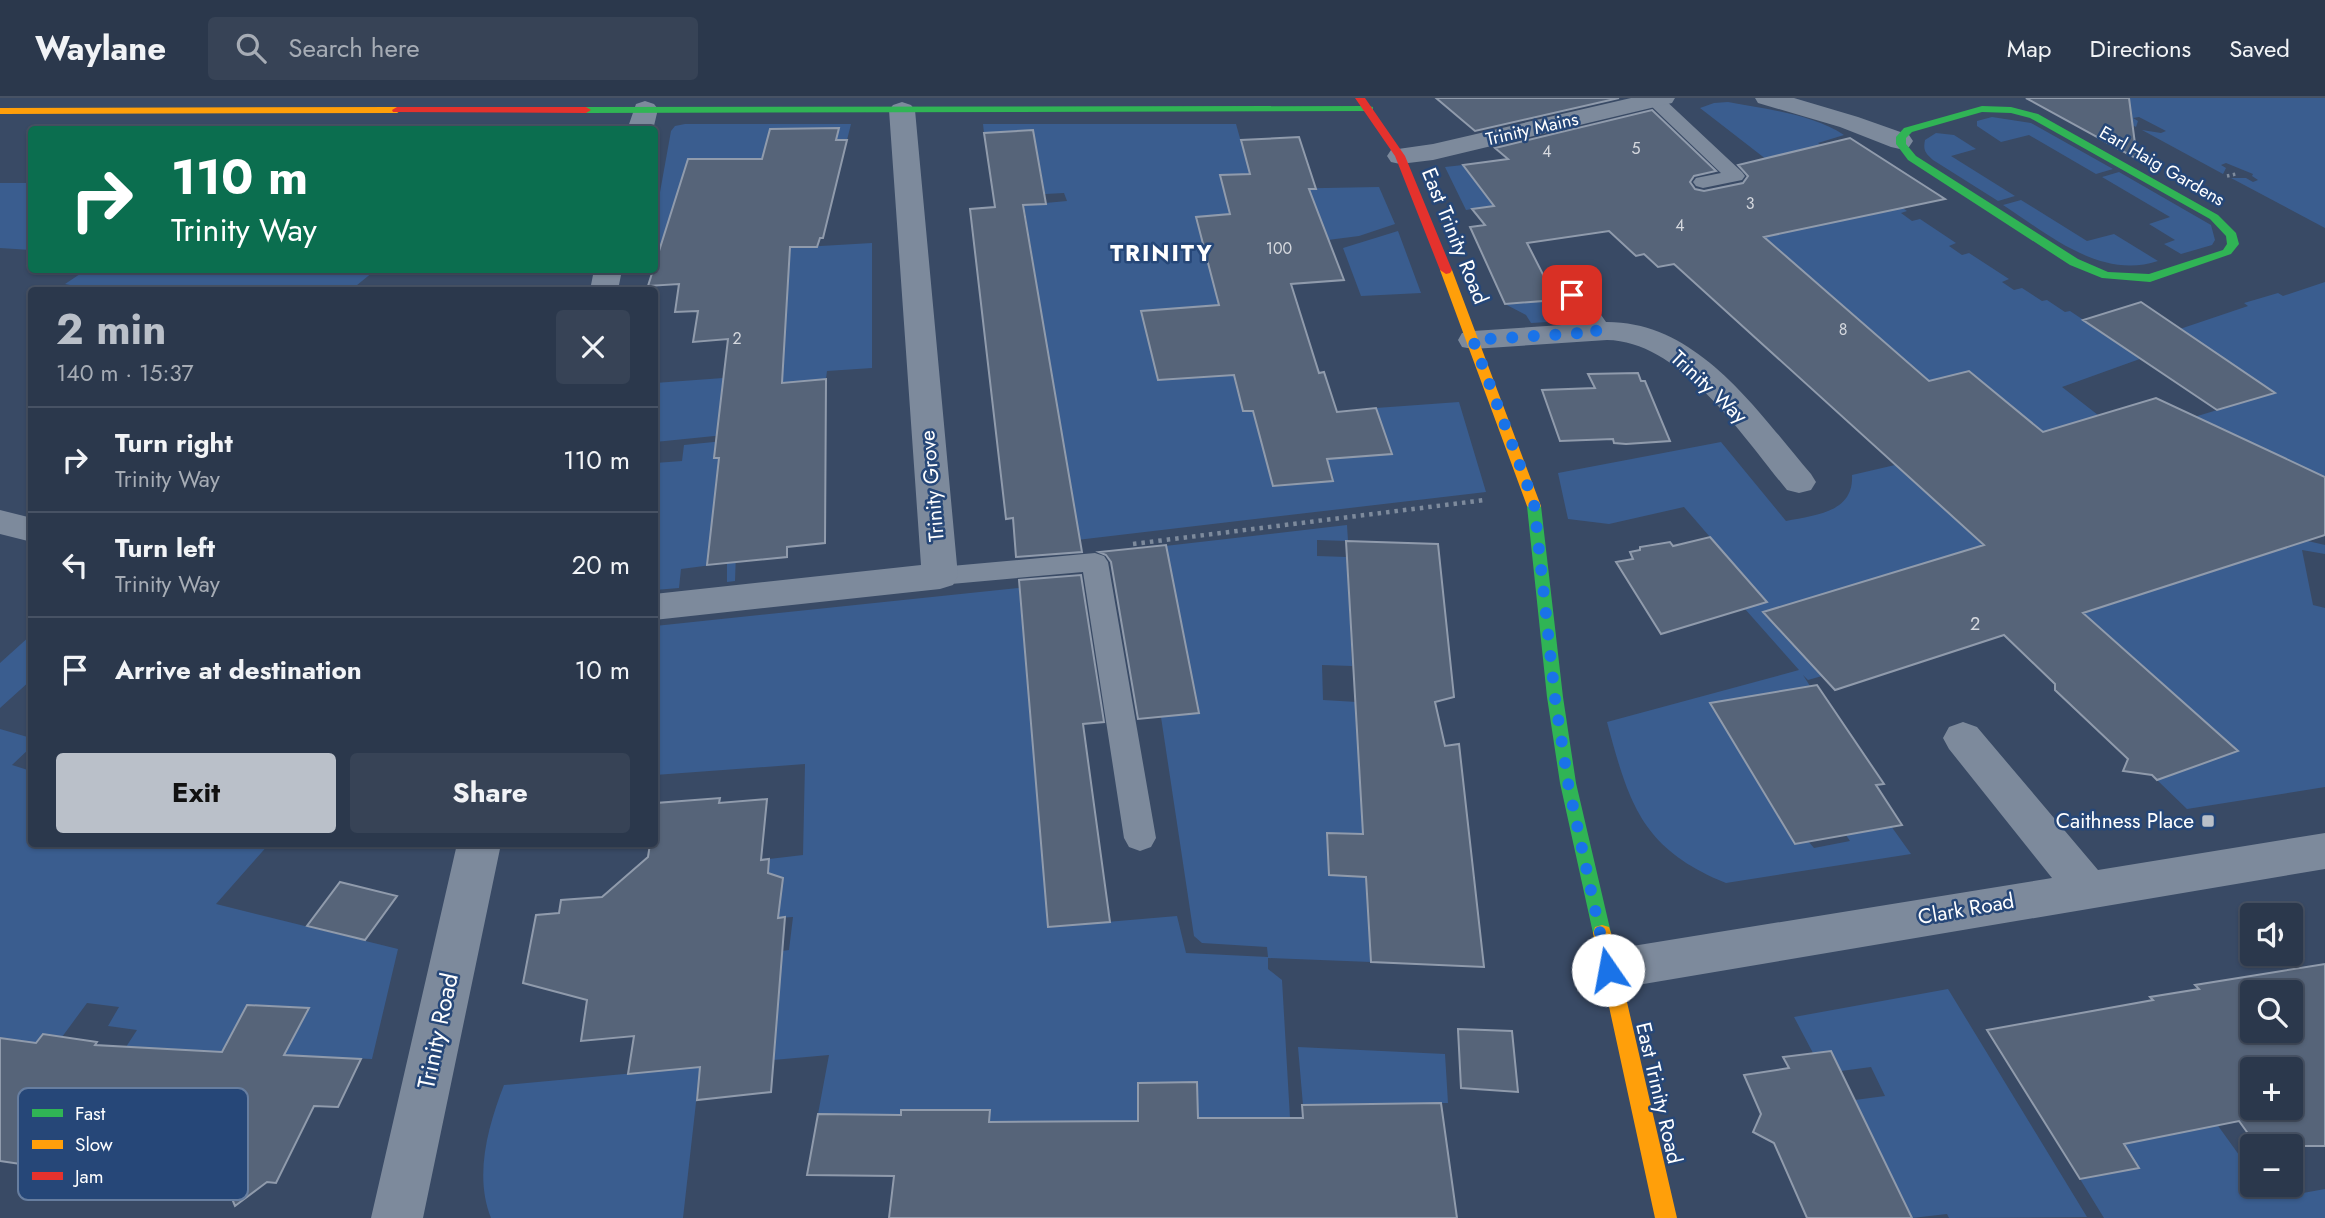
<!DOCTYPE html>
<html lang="en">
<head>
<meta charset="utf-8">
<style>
  :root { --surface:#2b384c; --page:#374356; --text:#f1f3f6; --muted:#a6acb5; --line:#475264; --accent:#bac0c9 }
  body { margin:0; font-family:Jost,sans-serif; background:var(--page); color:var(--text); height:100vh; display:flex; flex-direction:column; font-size:26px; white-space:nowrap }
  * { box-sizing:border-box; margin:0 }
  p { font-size:23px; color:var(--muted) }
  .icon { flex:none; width:38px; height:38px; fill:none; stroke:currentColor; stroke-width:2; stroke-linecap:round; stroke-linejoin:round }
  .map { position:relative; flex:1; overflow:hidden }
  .sheet { position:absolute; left:28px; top:189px; width:630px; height:560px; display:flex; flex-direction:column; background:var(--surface); border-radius:7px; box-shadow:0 2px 5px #0004,0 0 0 2px var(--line) }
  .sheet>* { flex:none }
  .guide { position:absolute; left:28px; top:28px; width:630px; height:147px; border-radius:7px; box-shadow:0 2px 5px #0004,0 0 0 2px var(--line); background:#0b6e4f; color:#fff; overflow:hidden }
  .fabs { position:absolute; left:2240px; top:805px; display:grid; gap:14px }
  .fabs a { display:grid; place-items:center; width:63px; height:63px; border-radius:7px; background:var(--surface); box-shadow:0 2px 5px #0004,0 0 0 2px var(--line); font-size:35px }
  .pin { position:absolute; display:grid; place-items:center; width:60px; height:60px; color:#fff; margin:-30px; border-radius:14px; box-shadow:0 4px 10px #0006 }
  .me { position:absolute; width:77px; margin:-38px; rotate:348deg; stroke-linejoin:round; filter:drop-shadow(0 0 5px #0008) }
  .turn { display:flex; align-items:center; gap:24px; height:147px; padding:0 28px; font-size:32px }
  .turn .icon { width:91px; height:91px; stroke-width:2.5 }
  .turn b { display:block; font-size:49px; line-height:60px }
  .round { display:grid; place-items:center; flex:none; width:74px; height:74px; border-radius:7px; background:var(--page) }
  .head { display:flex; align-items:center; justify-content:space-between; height:119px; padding:0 28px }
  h1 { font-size:42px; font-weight:700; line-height:52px; color:var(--accent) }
  .action { display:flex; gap:14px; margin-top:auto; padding:14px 28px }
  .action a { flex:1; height:80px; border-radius:7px; background:var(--accent); color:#111; font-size:28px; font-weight:700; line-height:80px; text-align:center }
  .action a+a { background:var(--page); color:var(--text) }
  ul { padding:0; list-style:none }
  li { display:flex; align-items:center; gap:21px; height:105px; padding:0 28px; border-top:2px solid var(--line) }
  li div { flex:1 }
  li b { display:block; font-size:26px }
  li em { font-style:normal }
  header { display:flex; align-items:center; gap:42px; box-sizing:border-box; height:98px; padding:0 35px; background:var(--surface); border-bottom:2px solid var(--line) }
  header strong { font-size:33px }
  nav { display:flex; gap:38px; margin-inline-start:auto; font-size:24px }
  .search { width:490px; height:63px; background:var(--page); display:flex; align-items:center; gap:18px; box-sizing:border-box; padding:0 24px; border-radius:7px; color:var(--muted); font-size:26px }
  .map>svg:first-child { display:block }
  .green { fill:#3a5d8f }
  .building { fill:#566479; stroke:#909bac; stroke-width:2; fill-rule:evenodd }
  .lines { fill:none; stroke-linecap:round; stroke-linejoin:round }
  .path-far1 { stroke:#7d8a9c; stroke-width:3.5; stroke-dasharray:2.5 3.5; stroke-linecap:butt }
  .path { stroke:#7d8a9c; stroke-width:4.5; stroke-dasharray:3.5 5; stroke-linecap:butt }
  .lane { fill:#7d8a9c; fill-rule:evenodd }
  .street { fill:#7d8a9c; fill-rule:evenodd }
  .fast { fill:#30b455; fill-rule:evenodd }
  .slow { fill:#ff9f0a; fill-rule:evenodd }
  .jam { fill:#e5322d; fill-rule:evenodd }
  .route { stroke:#1a73e8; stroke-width:12; stroke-dasharray:0 21.6 }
  .poi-dot { fill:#bac0c9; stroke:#264778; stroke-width:2.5 }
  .labels { text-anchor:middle; stroke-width:5; stroke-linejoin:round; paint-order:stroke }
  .far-number-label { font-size:16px; fill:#d5d8de }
  .far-street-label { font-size:18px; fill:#fff; stroke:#264778 }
  .number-label { font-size:18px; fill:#d5d8de }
  .street-label { font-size:21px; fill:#fff; stroke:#264778 }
  .poi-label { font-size:21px; fill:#fff; stroke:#264778; text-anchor:end }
  .far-district-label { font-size:23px; font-weight:bold; letter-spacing:2px; fill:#fff; stroke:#264778 }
  .near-street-label { font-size:24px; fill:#fff; stroke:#264778 }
  .key { fill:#264778; stroke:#677ea0; stroke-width:2 }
  .key-label { font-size:19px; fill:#fff }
</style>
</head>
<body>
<header>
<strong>Waylane</strong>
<div class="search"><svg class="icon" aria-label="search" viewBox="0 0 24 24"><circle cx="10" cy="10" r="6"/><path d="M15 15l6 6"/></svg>Search here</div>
<nav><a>Map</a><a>Directions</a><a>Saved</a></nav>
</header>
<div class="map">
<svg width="2325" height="1120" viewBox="0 0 2325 1120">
  <rect width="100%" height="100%" fill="#394a65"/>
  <!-- green -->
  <path class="green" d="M 2082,0 L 2325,0 L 2325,130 L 2231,80 L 2246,80 L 2253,84 L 2258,82 L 2252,78 L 2253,76 L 2226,65 L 2221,67 L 2226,70 L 2223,76 L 2142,32 L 2161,35 L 2166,33 L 2139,19 L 2133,20 L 2138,23 L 2136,29 Z
    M 1728,4 C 1765,11 1812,16 1844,37 L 1818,45 C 1849,66 1876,92 1907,113 L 1901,115 L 1912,123 L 1920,121 L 1956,145 L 1949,148 L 1962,157 L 1969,155 L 2009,181 L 2002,184 L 2014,192 L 2022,190 L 2042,203 L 2047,202 L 2065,214 L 2070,213 L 2103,235 L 2162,253 L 2062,289 L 2098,317 L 2191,320 L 2273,295 L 2174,233 L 2248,208 L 2244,205 L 2278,195 L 2283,198 L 2325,184 L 2325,379 L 2264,433 L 2325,447 L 2325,456 L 2302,452 L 2313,507 L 2325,510 L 2325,689 L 2187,711 L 2157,682 L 2237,652 L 2124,551 L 2118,552 L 2065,505 L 1764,515 L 1822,578 L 1808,582 L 1803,577 L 1810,588 L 1710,605 L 1792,742 L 1808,743 L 1814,750 L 1850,743 L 1846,737 L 1891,728 L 1911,756 L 1726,785 C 1642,751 1629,706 1607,624 L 1799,572 L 1714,476 L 1736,469 L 1684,409 L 1609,426 L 1568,421 L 1558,375 L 1721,344 L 1786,423 C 1815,417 1854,415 1852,377 L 2042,333 L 1969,273 L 1937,281 L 1909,293 L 1905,262 L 1813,181 L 1709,145 L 1504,106 L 1466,112 L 1445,69 L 1463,67 L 1483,92 L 1685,100 L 1793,82 L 1700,10 L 1714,5 Z
    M 1992,19 L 2031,25 L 2113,71 L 2096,76 L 2029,37 L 2001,44 L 1977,28 L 1977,23 Z
    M 685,26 L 851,26 L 847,42 L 836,42 L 838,30 L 778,31 L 769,34 L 786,150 L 872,145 L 872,270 L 827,273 L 826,281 L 747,288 L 723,285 L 721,298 L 744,335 L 655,344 L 655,285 L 777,276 L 680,186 L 682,163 L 655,165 L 655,122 L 671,33 L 675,28 Z
    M 983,26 L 1236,26 L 1250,76 L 1220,77 L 1224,92 L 1379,89 L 1395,126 L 1359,138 L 1320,143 L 1275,113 L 1196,119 L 1204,151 L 1233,206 L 1141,213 L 1158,281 L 1234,276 L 1243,313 L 1263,312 L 1256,324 L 1273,388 L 1333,383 L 1325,356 L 1392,356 L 1376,310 L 1459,304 L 1486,394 L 1060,444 L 1074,414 L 1024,107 L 1067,103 L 1064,95 L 1045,96 L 1033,32 L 984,35 Z
    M 1936,35 L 1954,37 L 1976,51 L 1951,58 L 2015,98 L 1998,103 L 1933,62 C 1925,55 1923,52 1925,42 Z
    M 2119,74 L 2211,127 L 2215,142 L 2212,147 L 2181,156 L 2164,146 L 2175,142 L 2149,126 L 2170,119 L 2102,79 Z
    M 0,85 L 31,85 L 31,152 L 0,150 Z
    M 2021,102 L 2087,143 L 2114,136 L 2158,163 C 2100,182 2048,136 2003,107 Z
    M 1398,133 L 1421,195 L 1361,198 L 1343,150 Z
    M 86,172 L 360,172 L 373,174 L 351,192 L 326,188 L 321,192 L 95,192 L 65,186 Z
    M 1556,202 L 1567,223 L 1531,225 L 1526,217 L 1505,206 Z
    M 743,341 L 730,380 L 716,382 L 714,412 L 736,454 L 735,483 L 727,484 L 727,465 L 681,471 L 679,490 L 655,492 L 655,365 L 682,363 L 684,347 Z
    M 1347,427 L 1348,443 L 1317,442 L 1317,458 L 1347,459 L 1352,568 L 1322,567 L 1323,602 L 1357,604 L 1363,736 L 1327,735 L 1329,777 L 1366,779 L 1371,864 L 1268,860 L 1268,871 L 1282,882 L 1290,1020 L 1198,1020 L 1197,984 L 1139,985 L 1138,1023 L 989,1024 L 990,1012 L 901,1013 L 901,1017 L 818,1016 L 829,957 L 773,962 L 774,854 L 789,852 L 793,819 L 778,820 L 766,805 L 781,795 L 783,780 L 768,775 L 769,761 L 803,757 L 805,666 L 655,677 L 655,528 L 1019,490 L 1048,829 L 1177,818 L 1186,855 L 1268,859 L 1267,849 L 1202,845 L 1194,838 L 1161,619 L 1199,615 L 1165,448 Z
    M 31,537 L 31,582 L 0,610 L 0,565 Z
    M 0,631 L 31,640 L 31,649 L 12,667 L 31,673 L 32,746 L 269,746 L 216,806 L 398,851 L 372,961 L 284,957 L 308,911 L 222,954 L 126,949 L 137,932 L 108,928 L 119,909 L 87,905 L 62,939 L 43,936 L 36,945 L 0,940 Z
    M 1948,891 L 2087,1119 L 1949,1120 L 1947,1116 L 1912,1120 L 1855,1002 L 1885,998 L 1871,969 L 1841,973 L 1831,953 L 1813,955 L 1794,919 Z
    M 1298,949 L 1445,956 L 1448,1005 L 1351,1006 L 1304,1019 Z
    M 700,969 L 683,1120 L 491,1120 C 474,1078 488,1028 504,987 Z
    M 2211,1018 L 2252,1075 L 2252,1087 L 2266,1087 L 2292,1097 L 2325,1091 L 2325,1120 L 2104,1120 L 2080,1081 L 2139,1070 L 2124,1046 L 2152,1040 Z"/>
  <!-- building -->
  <path class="building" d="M 1436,0 L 1619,0 L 1475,33 Z
    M 2026,0 L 2129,0 L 2137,61 Z
    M 1652,12 L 1716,73 L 1694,78 L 1690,84 L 1695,91 L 1704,93 L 1743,85 L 1748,78 L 1738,67 L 1850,40 L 1945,101 L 1764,139 L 1929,283 L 1969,273 L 2043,334 L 2156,300 L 2325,379 L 2325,437 L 2083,515 L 2238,653 L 2157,682 L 2152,677 L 2123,673 L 2128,661 L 2055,592 L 2055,586 L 2004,537 L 1835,592 L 1763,514 L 1984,447 L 1674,166 L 1658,169 L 1644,156 L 1636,158 L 1609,133 L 1527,145 L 1556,202 L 1505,206 L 1470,129 L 1485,127 L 1472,111 L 1494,108 L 1463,67 L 1508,61 L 1495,50 Z
    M 839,30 L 836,42 L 847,42 L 823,140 L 820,140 L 817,149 L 790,149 L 782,285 L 826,281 L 825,445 L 787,449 L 787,459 L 707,467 L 719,360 L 714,360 L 728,241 L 693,244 L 698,213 L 675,214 L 679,186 L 648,188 L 688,61 L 762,61 L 770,31 Z
    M 1033,32 L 1046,106 L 1023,107 L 1082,454 L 1016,459 L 1013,420 L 1006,421 L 970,111 L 995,109 L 984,35 Z
    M 1299,39 L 1316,91 L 1309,91 L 1344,182 L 1291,186 L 1319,275 L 1324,274 L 1337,314 L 1376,310 L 1392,356 L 1327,361 L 1333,383 L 1273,388 L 1253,313 L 1243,313 L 1234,277 L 1158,282 L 1141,213 L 1219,207 L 1196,119 L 1230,116 L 1220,77 L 1250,76 L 1241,42 Z
    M 2141,204 L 2275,295 L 2217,312 L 2083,222 Z
    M 1638,275 L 1641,283 L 1645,283 L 1670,343 L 1626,346 L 1614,345 L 1613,341 L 1560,343 L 1542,292 L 1595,290 L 1588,276 Z
    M 1710,439 L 1767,504 L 1661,536 L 1616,464 L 1633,461 L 1630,454 L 1640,452 L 1640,449 L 1670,444 L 1673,448 Z
    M 1346,443 L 1438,446 L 1454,599 L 1435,604 L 1445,648 L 1459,646 L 1484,869 L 1371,864 L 1366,779 L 1329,777 L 1327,735 L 1363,736 Z
    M 1166,447 L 1199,615 L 1138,621 L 1111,464 L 1106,457 L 1099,454 Z
    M 1081,477 L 1104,624 L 1083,626 L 1110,824 L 1048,829 L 1019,482 Z
    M 1817,587 L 1884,686 L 1876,687 L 1902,727 L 1795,746 L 1710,605 Z
    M 720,700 L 719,705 L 767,701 L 761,762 L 769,761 L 768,775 L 783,780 L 778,820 L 785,819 L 771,994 L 697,1002 L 700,969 L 628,976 L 634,938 L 581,943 L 587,902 L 523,885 L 536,817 L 559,815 L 561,802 L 602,799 L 648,759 L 650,746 L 654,746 L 656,705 Z
    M 340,784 L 397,798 L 365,842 L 307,828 Z
    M 2325,866 L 2325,1048 L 2257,1048 L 2239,1023 L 2124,1046 L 2139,1070 L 2080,1081 L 1987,932 L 2153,902 L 2150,899 L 2199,891 L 2195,887 ZM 2252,894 L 2291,894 L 2291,933 L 2252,933 ZM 2252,971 L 2291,971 L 2291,1010 L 2252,1010 Z
    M 247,907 L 309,910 L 284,957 L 361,961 L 338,1009 L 314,1008 L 276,1085 L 267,1084 L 235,1108 L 224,1081 L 144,1077 L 107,1099 L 100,1073 L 41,1069 L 0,1063 L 0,940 L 36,945 L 43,936 L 97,944 L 95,947 L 222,954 Z
    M 1458,931 L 1512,933 L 1518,994 L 1461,990 Z
    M 1831,953 L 1847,986 L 1912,1120 L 1807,1120 L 1774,1045 L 1753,1034 L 1761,1016 L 1744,977 L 1789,970 L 1783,959 Z
    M 1197,984 L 1198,1020 L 1303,1020 L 1302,1007 L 1441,1005 L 1457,1120 L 889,1120 L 894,1078 L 807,1077 L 818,1016 L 901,1017 L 901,1012 L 990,1012 L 989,1024 L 1138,1023 L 1138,985 Z"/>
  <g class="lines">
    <!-- path-far1 -->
    <path class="path-far1" d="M 2227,78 L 2236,76"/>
    <!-- path -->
    <path class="path" d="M 1133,446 L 1485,402"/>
    <!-- lane -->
    <path class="lane" d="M 1647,0 L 1663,0 L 1742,74 L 1745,78 L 1742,82 L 1703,90 L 1696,88 L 1693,84 L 1696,80 L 1721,75 L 1649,6 Z
      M 1095,455 L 1104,458 L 1108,464 L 1156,740 L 1151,749 L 1140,753 L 1129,749 L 1124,740 L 1083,474 L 940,487 L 931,485 L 927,478 L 931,471 L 940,469 Z"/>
    <!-- street -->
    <path class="street" d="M 1631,0 L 1675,0 L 1672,5 L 1433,62 L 1400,66 L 1391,64 L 1387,58 L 1391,52 L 1433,46 Z
      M 1755,0 L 1794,0 L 1858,19 L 1909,37 L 1913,43 L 1909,49 L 1900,51 L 1891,49 L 1840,29 L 1758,5 Z
      M 645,3 L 654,6 L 658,11 L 653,32 L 627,32 L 636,6 Z
      M 902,4 L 911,7 L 915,12 L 958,478 L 953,487 L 940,491 L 654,522 L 654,496 L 921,467 L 889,12 L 893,7 Z
      M 594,172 L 622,172 L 618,192 L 590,192 Z
      M 1572,188 L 1583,191 L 1606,224 C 1698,223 1757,313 1811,376 L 1816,384 L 1811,392 L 1799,395 L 1787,392 C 1744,340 1681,243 1607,242 L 1473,251 L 1462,249 L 1458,242 L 1462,235 L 1473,233 L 1577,226 L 1557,197 L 1561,191 Z
      M 0,412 L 32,420 L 32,444 L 0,436 Z
      M 1963,624 L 1977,629 L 2098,772 L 2325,735 L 2325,771 L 1608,892 L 1592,886 L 1585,872 L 1592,858 L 1608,852 L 2052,780 L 1949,651 L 1943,640 L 1949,629 Z
      M 457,746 L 501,746 L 423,1120 L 371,1120 Z"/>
    <!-- fast -->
    <path class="fast" d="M 1369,8 L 1373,9 L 1373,13 L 586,15 L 581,12 L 586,9 Z
      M 1982,8 L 2011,9 L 2038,16 L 2218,117 L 2236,135 L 2239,146 L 2231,156 L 2150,184 L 2102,180 L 2070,167 L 1908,62 L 1896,46 L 1896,39 L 1904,30 ZM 1982,14 L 2011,15 L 2030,20 L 2210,121 L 2226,138 L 2227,146 L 2223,152 L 2149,176 L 2108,174 L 2078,161 L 1916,58 L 1906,46 L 1906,40 L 1912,34 Z
      M 1534,403 L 1541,408 L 1563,599 L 1576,685 L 1611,835 L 1609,841 L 1602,843 L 1595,841 L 1593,835 L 1560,685 L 1547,599 L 1527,408 Z"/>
    <!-- slow -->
    <path class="slow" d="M 0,10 L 397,9 L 402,12 L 397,15 L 0,16 Z
      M 1446,168 L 1452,172 L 1541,408 L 1539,411 L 1534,413 L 1527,408 L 1440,172 Z
      M 1602,827 L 1609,829 L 1611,835 L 1677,1120 L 1655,1120 L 1593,835 L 1595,829 Z"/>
    <!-- jam -->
    <path class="jam" d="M 1355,0 L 1365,0 L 1405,58 L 1452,172 L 1450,175 L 1446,176 L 1440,172 L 1395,58 Z
      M 397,9 L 586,9 L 591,12 L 586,15 L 393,14 L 392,12 Z"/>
  </g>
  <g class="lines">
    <!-- route -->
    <path class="route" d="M 1572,197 L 1597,234 L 1473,242 L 1534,405 L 1555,600 L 1568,685 L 1608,872"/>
  </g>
  <!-- markers -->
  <rect class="poi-dot" x="2201" y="716" width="14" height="14" rx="3.5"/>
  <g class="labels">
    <!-- far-number labels -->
    <g class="far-number-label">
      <text x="1636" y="56">5</text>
      <text x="1547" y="59">4</text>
      <text x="1750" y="111">3</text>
      <text x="1680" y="133">4</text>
      <text x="1279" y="156">100</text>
      <text x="1843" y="237">8</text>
      <text x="737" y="246">2</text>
    </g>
    <!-- far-street labels -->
    <g class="far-street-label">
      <text transform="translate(1532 31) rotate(-13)" y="6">Trinity Mains</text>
      <text transform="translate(2162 68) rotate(30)" y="6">Earl Haig Gardens</text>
    </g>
    <!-- number labels -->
    <g class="number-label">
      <text x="1975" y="532">2</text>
    </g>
    <!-- street labels -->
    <g class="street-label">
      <text transform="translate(1455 138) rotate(68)" y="7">East Trinity Road</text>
      <text transform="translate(1709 289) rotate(43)" y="7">Trinity Way</text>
      <text transform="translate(932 388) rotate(-95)" y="7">Trinity Grove</text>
      <text transform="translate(1966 811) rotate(-10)" y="7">Clark Road</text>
      <text transform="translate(1659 995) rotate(77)" y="7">East Trinity Road</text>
    </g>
    <!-- poi labels -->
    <g class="poi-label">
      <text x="2194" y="730">Caithness Place</text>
    </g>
    <!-- far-district labels -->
    <g class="far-district-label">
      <text x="1162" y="163">TRINITY</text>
    </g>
    <!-- near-street labels -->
    <g class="near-street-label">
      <text transform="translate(438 933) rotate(-78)" y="8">Trinity Road</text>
    </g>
  </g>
  <!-- legend -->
  <rect x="18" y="990" width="230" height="112" rx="10" class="key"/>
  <rect x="32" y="1011" width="31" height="8" fill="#30b455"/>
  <rect x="32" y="1042" width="31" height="9" fill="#ff9f0a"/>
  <rect x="32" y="1074" width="31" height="8" fill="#e5322d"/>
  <g class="key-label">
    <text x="75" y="1022">Fast</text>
    <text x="75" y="1053">Slow</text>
    <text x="75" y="1085">Jam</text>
  </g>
</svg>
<div class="fabs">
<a><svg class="icon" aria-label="sound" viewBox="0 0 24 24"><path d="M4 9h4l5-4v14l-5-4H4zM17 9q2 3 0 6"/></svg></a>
<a><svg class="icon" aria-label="search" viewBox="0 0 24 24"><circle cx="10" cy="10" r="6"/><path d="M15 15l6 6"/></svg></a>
<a>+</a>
<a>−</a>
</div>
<div class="pin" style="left:1572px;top:197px;background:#d93025"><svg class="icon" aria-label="arrive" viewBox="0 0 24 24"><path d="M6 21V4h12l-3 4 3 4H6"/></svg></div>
<svg class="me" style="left:1608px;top:872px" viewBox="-20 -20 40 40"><circle r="19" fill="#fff"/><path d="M0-13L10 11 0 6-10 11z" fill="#1a73e8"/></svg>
<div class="guide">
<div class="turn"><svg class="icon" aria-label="right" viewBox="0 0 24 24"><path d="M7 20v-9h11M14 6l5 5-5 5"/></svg><div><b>110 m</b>Trinity Way</div></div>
</div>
<section class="sheet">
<div class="head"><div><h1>2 min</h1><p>140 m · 15:37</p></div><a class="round"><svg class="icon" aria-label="close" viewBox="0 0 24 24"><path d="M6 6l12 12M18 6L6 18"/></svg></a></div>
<ul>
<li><svg class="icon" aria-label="right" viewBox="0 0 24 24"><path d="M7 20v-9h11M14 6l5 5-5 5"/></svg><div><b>Turn right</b><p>Trinity Way</p></div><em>110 m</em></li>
<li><svg class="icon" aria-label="left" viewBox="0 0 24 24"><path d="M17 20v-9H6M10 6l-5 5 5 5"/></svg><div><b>Turn left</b><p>Trinity Way</p></div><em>20 m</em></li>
<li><svg class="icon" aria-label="arrive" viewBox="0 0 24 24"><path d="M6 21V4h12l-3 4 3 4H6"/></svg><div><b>Arrive at destination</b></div><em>10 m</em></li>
</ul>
<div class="action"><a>Exit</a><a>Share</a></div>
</section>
</div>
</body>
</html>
